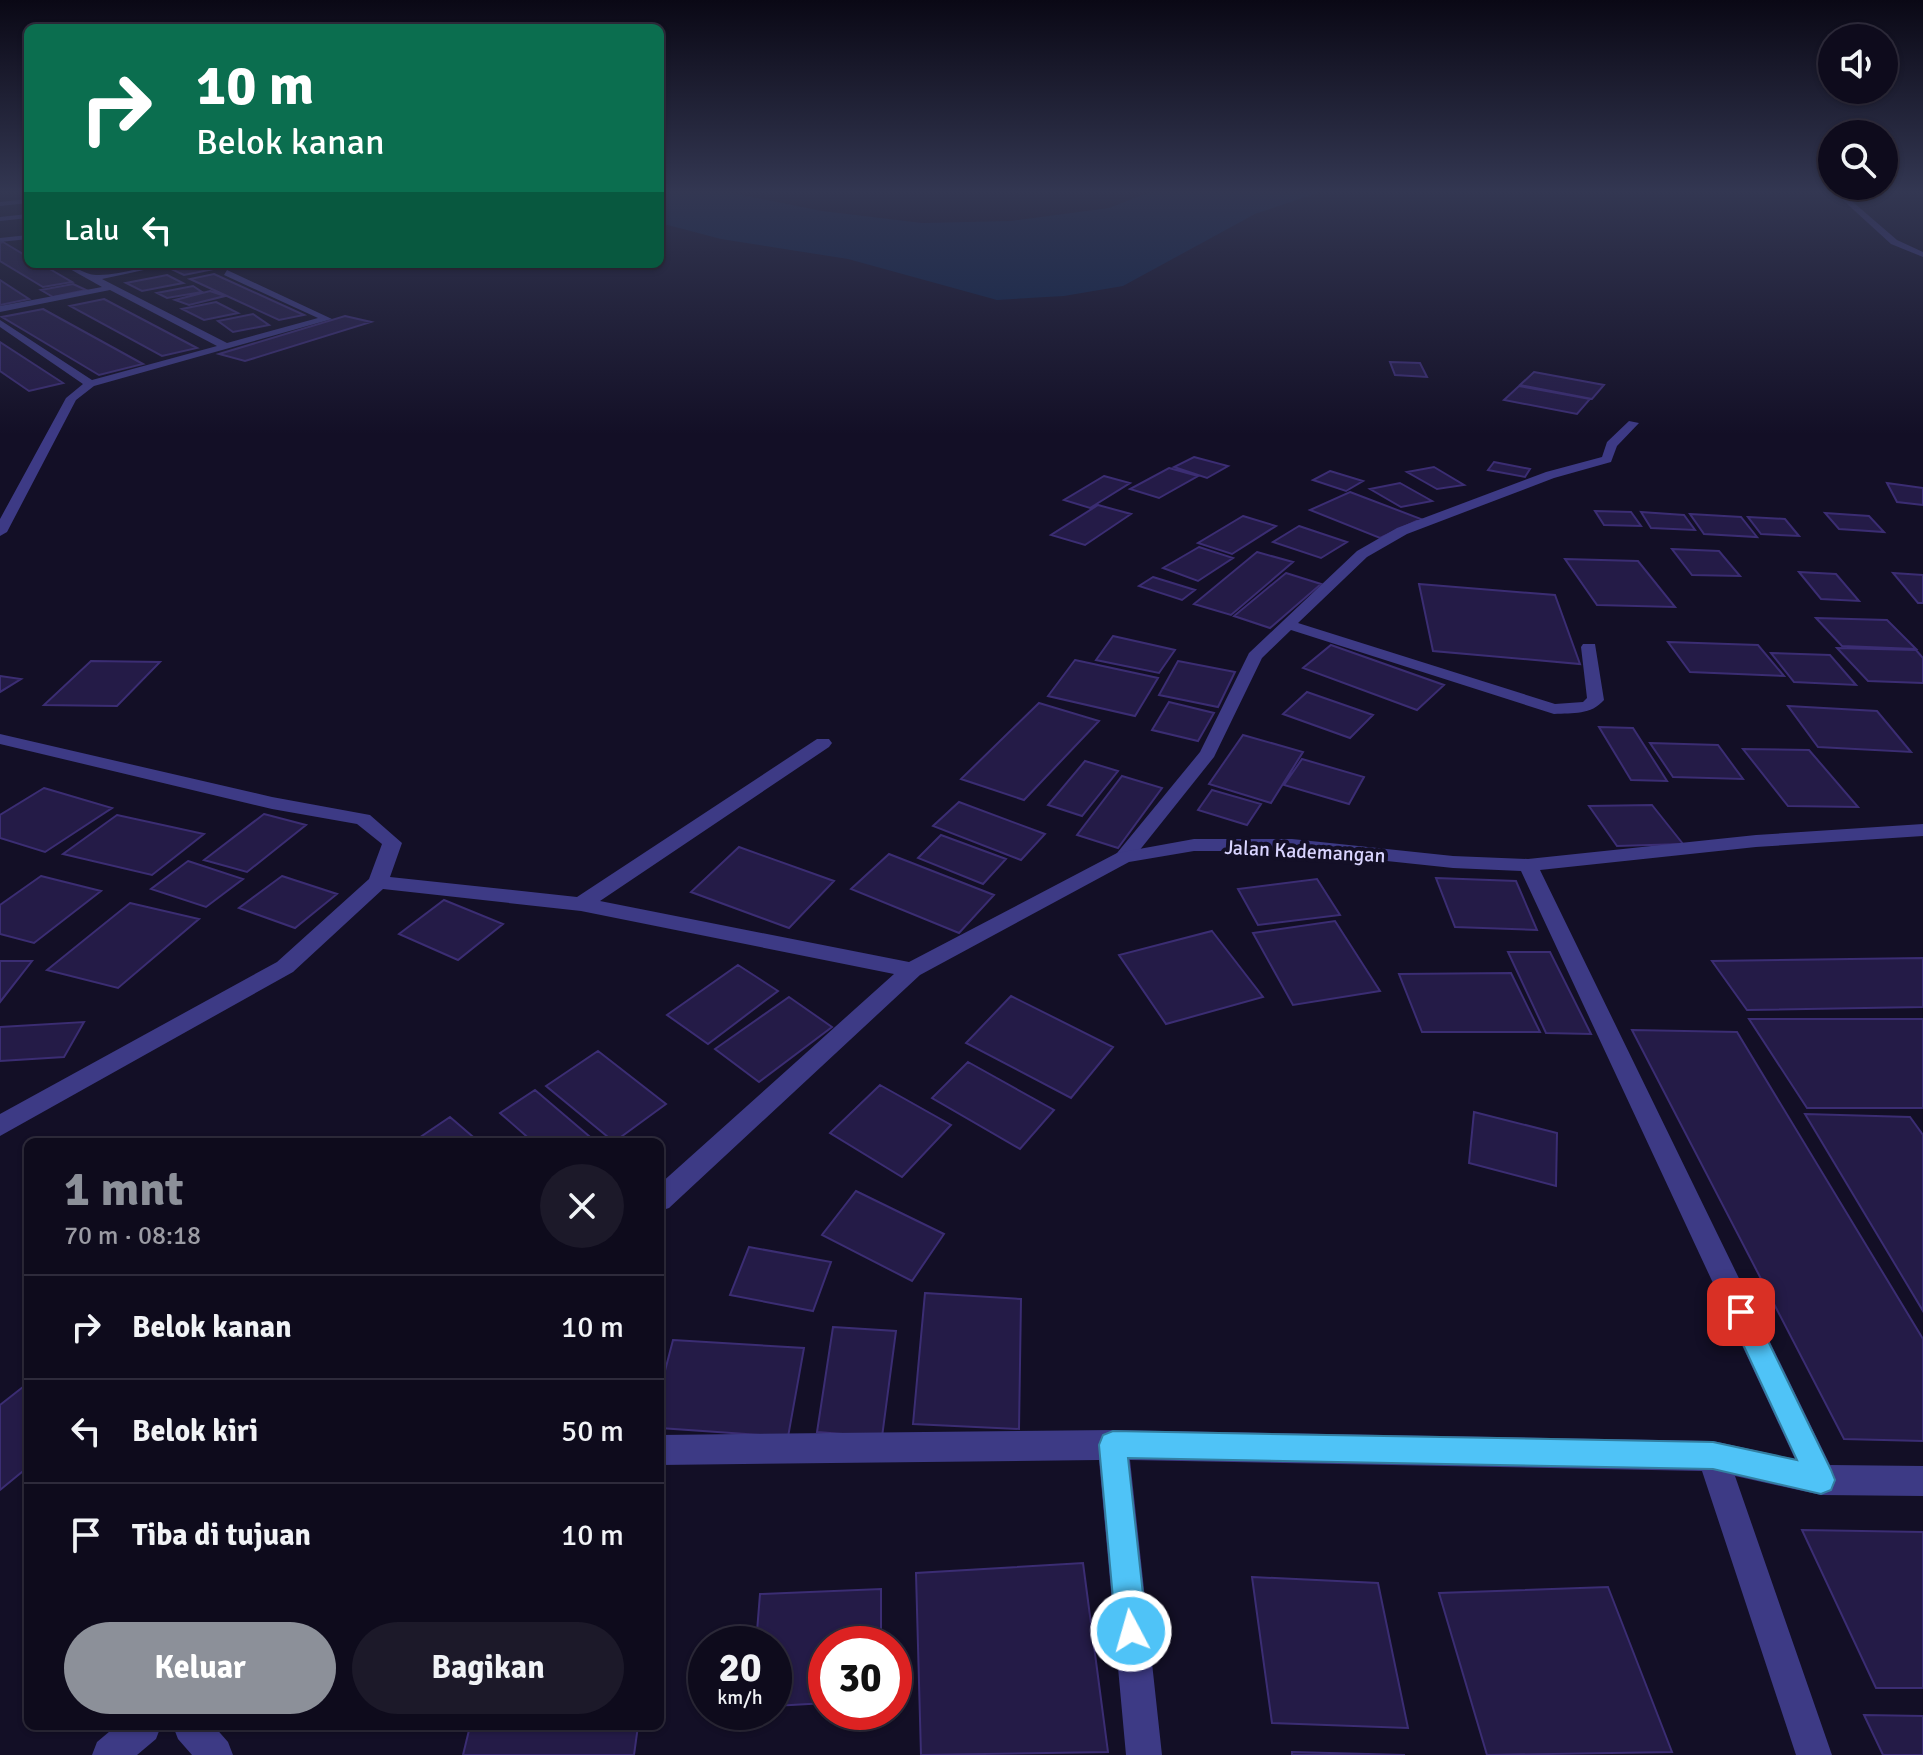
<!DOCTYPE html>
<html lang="id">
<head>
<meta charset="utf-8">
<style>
  :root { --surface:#0e0b1c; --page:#1c1929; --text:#f1f3f6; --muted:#9b9ba3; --line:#2e2b3b; --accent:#8c9099 }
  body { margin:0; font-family:Signika,sans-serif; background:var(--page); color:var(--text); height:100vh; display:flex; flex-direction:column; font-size:30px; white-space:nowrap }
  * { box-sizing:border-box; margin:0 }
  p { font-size:26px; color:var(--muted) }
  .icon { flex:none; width:44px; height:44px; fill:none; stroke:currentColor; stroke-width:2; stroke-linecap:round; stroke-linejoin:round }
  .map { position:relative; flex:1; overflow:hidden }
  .sheet { position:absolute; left:24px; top:1138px; width:640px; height:592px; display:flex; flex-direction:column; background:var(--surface); border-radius:12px; box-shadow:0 2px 6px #0004,0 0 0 2px var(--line) }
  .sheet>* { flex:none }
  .top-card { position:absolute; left:24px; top:24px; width:640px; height:244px; border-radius:12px; box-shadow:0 2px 6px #0004,0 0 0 2px var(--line); background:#0b6e4f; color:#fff; overflow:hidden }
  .buttons { position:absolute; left:1818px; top:24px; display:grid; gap:16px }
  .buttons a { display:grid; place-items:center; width:80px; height:80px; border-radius:50%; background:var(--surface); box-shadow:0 2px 6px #0004,0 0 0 2px var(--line); font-size:40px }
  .speed { position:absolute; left:688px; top:1626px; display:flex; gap:16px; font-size:40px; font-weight:700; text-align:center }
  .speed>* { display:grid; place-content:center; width:104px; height:104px; border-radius:50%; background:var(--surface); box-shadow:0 2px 6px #0004,0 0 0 2px var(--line); line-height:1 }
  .speed small { font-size:20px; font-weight:400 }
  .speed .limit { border:12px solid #d22; background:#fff; color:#111 }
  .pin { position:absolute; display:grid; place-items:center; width:68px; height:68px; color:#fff; margin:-34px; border-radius:16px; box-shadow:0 4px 12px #0006 }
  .me { position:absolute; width:88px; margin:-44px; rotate:354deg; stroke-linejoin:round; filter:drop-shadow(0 0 6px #0008) }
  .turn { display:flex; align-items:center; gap:28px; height:168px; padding:0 40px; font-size:36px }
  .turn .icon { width:104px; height:104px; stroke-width:2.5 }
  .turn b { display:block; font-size:56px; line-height:68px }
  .then { display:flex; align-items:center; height:76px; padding:0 40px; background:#0003; gap:16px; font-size:30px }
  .round { display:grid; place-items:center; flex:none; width:84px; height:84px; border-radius:42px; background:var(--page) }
  .headline { display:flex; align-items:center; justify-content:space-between; height:136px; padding:0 40px }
  h1 { font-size:48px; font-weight:700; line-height:60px; color:var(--accent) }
  .button { display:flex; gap:16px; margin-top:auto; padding:16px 40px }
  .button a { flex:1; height:92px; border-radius:48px; background:var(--accent); color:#fff; font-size:32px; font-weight:700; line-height:92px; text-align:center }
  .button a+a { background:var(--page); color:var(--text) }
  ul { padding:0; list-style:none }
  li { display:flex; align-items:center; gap:24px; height:104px; padding:0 40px; border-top:2px solid var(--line) }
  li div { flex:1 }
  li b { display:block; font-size:30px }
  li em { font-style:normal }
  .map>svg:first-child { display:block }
  .water { fill:#0c2248 }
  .building { fill:#241b47; stroke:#3b2d73; stroke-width:2 }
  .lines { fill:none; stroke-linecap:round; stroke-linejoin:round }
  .lane { fill:#3d3a85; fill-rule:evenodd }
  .street { fill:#3d3a85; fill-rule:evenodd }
  .route { fill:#4fc3f7; stroke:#337fa1; stroke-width:2 }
  .labels { text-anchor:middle; stroke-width:8; stroke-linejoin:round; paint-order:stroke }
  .street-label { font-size:20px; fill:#d9d4ff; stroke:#130f26 }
</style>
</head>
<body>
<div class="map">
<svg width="1923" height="1755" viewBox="0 0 1923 1755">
  <rect width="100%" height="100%" fill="#130f26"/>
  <!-- water -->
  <path class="water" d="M 660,190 L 717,190 L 822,211 L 922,223 L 1011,221 L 1109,208 L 1155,190 L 1326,190 L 1255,214 L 1123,286 L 1064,296 L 997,300 L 848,259 L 721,239 L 660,223 Z"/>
  <!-- building -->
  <path class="building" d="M 3,242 L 28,257 L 28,264 L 41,264 L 72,282 L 43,287 L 0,261 L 0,243 Z
    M 199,264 L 224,267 L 184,275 L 171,269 Z
    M 214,274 L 304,315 L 279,320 L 190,279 Z
    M 167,275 L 183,283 L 142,291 L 126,283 Z
    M 0,280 L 29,299 L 0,305 Z
    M 73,284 L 86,290 L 53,297 L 41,290 Z
    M 193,286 L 202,292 L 167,298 L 157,293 Z
    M 210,291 L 225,296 L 189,305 L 175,300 Z
    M 104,299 L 197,348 L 162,356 L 70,306 Z
    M 216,302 L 238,313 L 204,320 L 182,309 Z
    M 43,309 L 143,364 L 99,375 L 2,317 Z
    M 253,314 L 269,325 L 233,332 L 218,321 Z
    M 345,316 L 371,322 L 245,361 L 219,354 Z
    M 0,342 L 63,383 L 29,391 L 0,371 Z
    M 1390,362 L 1420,363 L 1427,377 L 1395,375 Z
    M 1534,372 L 1604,385 L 1592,399 L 1520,385 Z
    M 1519,386 L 1590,399 L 1577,414 L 1504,400 Z
    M 1194,457 L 1228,466 L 1207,478 L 1174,467 Z
    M 1494,462 L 1530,469 L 1525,477 L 1488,470 Z
    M 1434,467 L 1464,485 L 1437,489 L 1407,472 Z
    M 1169,468 L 1198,476 L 1159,498 L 1130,489 Z
    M 1330,471 L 1363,481 L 1346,491 L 1313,480 Z
    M 1104,476 L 1130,483 L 1090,508 L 1064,500 Z
    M 1400,483 L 1432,501 L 1401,507 L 1370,489 Z
    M 1887,483 L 1923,488 L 1923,505 L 1897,502 Z
    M 1350,492 L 1421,519 L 1380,538 L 1310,510 Z
    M 1098,505 L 1131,514 L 1085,545 L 1051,535 Z
    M 1595,511 L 1631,512 L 1641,526 L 1604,525 Z
    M 1641,512 L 1684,515 L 1695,530 L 1651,528 Z
    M 1825,513 L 1869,516 L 1884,532 L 1839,529 Z
    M 1690,514 L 1741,517 L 1757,537 L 1704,534 Z
    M 1243,516 L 1276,526 L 1232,554 L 1198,543 Z
    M 1748,517 L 1785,519 L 1799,536 L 1761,534 Z
    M 1299,526 L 1347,542 L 1321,558 L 1273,542 Z
    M 1199,547 L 1233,558 L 1198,581 L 1163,568 Z
    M 1672,549 L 1719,551 L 1740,576 L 1692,575 Z
    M 1257,552 L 1293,562 L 1231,615 L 1194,604 Z
    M 1565,559 L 1638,561 L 1675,607 L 1597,605 Z
    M 1799,572 L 1836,574 L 1859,601 L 1821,599 Z
    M 1286,573 L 1321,584 L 1270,628 L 1234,616 Z
    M 1893,573 L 1923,575 L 1923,603 L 1918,603 Z
    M 1153,577 L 1195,590 L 1182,600 L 1139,586 Z
    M 1419,584 L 1555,595 L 1580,664 L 1433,651 Z
    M 1816,618 L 1887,620 L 1916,649 L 1842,646 Z
    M 1113,636 L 1175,650 L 1159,673 L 1096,660 Z
    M 1668,642 L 1758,645 L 1784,676 L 1690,672 Z
    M 1331,645 L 1444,685 L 1417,710 L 1303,668 Z
    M 1837,648 L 1916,650 L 1923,658 L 1923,683 L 1868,681 Z
    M 1771,653 L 1830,655 L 1856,685 L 1794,682 Z
    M 1075,660 L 1158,678 L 1135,716 L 1048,696 Z
    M 91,661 L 160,662 L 117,706 L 44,705 Z
    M 1178,661 L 1235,672 L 1218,707 L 1159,695 Z
    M 0,676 L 21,679 L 0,692 Z
    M 1307,692 L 1373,715 L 1350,738 L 1283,714 Z
    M 1169,702 L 1214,713 L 1198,741 L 1152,730 Z
    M 1039,703 L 1099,721 L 1024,800 L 961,779 Z
    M 1788,706 L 1877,711 L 1911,752 L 1818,747 Z
    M 1599,727 L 1633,728 L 1667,781 L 1631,780 Z
    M 1243,735 L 1303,752 L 1271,803 L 1209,784 Z
    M 1650,743 L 1718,745 L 1743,779 L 1673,777 Z
    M 1743,749 L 1809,750 L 1858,807 L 1788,806 Z
    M 1302,759 L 1364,777 L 1349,804 L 1284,785 Z
    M 1085,761 L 1118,771 L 1082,816 L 1048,805 Z
    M 1122,776 L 1162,788 L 1118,848 L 1077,835 Z
    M 44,788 L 112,808 L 45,852 L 0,838 L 0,815 Z
    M 1212,790 L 1261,804 L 1247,825 L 1198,810 Z
    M 959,802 L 1045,834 L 1021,860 L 933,826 Z
    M 1652,805 L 1683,844 L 1617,846 L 1589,806 Z
    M 264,814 L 306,825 L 247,872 L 204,860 Z
    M 117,815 L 204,834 L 152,875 L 63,854 Z
    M 941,835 L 1006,859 L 983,884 L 918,858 Z
    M 739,847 L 834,881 L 789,928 L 691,892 Z
    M 889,854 L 994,895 L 959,933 L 851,889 Z
    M 188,861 L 243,879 L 206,907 L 151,889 Z
    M 41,876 L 101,891 L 34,943 L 0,934 L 0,905 Z
    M 282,876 L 337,894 L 295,928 L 239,908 Z
    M 1436,878 L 1516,881 L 1537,930 L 1455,927 Z
    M 1317,879 L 1340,915 L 1258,925 L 1238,889 Z
    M 444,900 L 503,924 L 458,960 L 399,934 Z
    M 130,903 L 199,919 L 118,988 L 47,970 Z
    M 1335,921 L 1380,991 L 1293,1005 L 1253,933 Z
    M 1212,931 L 1263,997 L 1166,1024 L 1119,955 Z
    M 1508,952 L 1550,952 L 1591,1034 L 1546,1033 Z
    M 1923,958 L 1923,1007 L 1747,1010 L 1712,961 Z
    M 0,961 L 32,961 L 0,1002 Z
    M 738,965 L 778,991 L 708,1044 L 667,1015 Z
    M 1511,973 L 1540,1032 L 1422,1032 L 1399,974 Z
    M 1011,996 L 1113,1047 L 1071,1098 L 966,1043 Z
    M 789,997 L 832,1027 L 759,1082 L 715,1049 Z
    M 1749,1019 L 1923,1019 L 1923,1108 L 1807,1108 Z
    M 84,1022 L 64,1057 L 0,1061 L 0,1027 Z
    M 1632,1030 L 1737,1032 L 1923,1339 L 1923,1441 L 1844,1439 Z
    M 598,1051 L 666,1104 L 614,1142 L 546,1086 Z
    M 968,1062 L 1054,1110 L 1020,1149 L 932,1098 Z
    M 880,1085 L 951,1125 L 902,1177 L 830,1133 Z
    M 535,1090 L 596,1142 L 533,1142 L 500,1113 Z
    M 1474,1112 L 1557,1133 L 1556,1186 L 1469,1163 Z
    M 1805,1114 L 1910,1117 L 1923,1135 L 1923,1311 Z
    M 450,1117 L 479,1142 L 413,1142 Z
    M 856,1191 L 944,1234 L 912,1281 L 822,1235 Z
    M 749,1247 L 831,1262 L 813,1311 L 730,1295 Z
    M 925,1293 L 1021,1299 L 1019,1429 L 913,1424 Z
    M 833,1327 L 896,1331 L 882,1437 L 817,1432 Z
    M 673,1340 L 804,1348 L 788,1437 L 660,1428 L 660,1390 Z
    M 28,1383 L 28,1467 L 0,1490 L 0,1405 Z
    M 1802,1530 L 1923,1532 L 1923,1688 L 1876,1688 Z
    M 1083,1563 L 1108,1752 L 921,1755 L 916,1573 Z
    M 1252,1577 L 1378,1583 L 1408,1728 L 1272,1723 Z
    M 1608,1587 L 1672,1752 L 1487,1755 L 1439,1593 Z
    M 881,1589 L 881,1644 L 826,1644 L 826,1703 L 774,1706 L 774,1644 L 756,1644 L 760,1594 Z
    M 1864,1715 L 1923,1716 L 1923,1755 L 1883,1755 Z
    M 470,1726 L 638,1726 L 634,1755 L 463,1755 Z
    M 1292,1752 L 1405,1755 L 1292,1755 Z"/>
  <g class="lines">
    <!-- lane -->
    <path class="lane" d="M 1629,421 L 1639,423 L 1617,446 L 1611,462 L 1554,478 L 1407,534 L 1367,557 L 1298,623 L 1555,704 L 1583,702 L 1587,698 L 1581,647 L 1583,644 L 1595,644 L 1604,700 C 1591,715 1573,713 1554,714 L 1291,630 L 1262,658 L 1214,757 L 1131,861 L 1117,861 L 1114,857 L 1117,853 L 1200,752 L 1249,653 L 1357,551 L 1397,528 L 1546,472 L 1602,457 L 1607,442 Z"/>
    <!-- street -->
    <path class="street" d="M 1832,190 L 1839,190 L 1897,240 L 1923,252 L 1923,257 L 1891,244 Z
      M 28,199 L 28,203 L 0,206 L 0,202 Z
      M 28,214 L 28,218 L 0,221 L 0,217 Z
      M 28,235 L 28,239 L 0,242 L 0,238 Z
      M 61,264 C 74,264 84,275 96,275 C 121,276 147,264 172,264 L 102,279 L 227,343 L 318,318 L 224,275 L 227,270 L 332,319 L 94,386 L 76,400 L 7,532 L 0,536 L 0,519 L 66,398 L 83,384 L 0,327 L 0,320 L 92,380 L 217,346 L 110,290 L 0,312 L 0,306 L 102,287 Z
      M 0,734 L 272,797 L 370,815 L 402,843 L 390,877 L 577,897 L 817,739 L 829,739 L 832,743 L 829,747 L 600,901 L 909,962 L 1117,853 L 1194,839 L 1292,839 L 1453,856 L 1528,859 L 1756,835 L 1923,824 L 1923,836 L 1756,847 L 1540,870 L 1830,1465 L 1923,1466 L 1923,1496 L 1821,1495 L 1735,1476 L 1832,1755 L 1796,1755 L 1702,1471 L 1130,1460 L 1162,1755 L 1126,1755 L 1099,1460 L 660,1465 L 660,1435 L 1113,1430 L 1713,1441 L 1795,1459 L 1521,871 L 1453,868 L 1292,851 L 1194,851 L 1129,862 L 920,975 L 669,1208 L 660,1211 L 660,1184 L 894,974 L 581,911 L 383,889 L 293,972 L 0,1136 L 0,1114 L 277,962 L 369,879 L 382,844 L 357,824 L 272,809 L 0,744 Z
      M 116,1726 L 161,1726 L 156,1739 L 137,1755 L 92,1755 L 97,1742 Z
      M 173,1726 L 214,1726 L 228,1742 L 233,1755 L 192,1755 L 178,1739 Z"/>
  </g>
  <!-- sky -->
  <linearGradient id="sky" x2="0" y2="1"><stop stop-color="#0a0815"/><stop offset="0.44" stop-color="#333752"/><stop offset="1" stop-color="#333752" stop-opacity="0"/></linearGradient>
  <rect width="1923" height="435" fill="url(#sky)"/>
  <!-- route -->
  <path class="route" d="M 1741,1301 L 1750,1304 L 1831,1470 L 1835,1480 L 1831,1490 L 1821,1494 L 1713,1469 L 1128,1458 L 1147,1631 L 1142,1642 L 1131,1646 L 1120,1642 L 1116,1631 L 1099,1445 L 1103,1435 L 1113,1431 L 1713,1442 L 1797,1460 L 1728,1312 L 1732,1304 Z"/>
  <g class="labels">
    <!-- street labels -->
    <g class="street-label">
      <text transform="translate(1305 851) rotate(3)" y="7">Jalan Kademangan</text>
    </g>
  </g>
</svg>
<div class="buttons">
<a><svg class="icon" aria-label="sound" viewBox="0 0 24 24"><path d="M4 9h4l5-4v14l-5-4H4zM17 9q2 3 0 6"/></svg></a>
<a><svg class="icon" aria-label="search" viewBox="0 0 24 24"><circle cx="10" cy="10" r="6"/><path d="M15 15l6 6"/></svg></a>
</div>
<div class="speed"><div>20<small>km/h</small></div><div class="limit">30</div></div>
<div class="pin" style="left:1741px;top:1312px;background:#d93025"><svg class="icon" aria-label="arrive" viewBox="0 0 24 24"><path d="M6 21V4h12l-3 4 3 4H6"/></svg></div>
<svg class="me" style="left:1131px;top:1631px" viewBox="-20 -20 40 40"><circle r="17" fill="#4fc3f7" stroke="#fff" stroke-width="3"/><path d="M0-11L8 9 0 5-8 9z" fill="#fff"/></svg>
<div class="top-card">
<div class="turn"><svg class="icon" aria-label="right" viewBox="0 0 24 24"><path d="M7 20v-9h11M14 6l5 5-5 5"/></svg><div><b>10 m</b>Belok kanan</div></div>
<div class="then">Lalu<svg class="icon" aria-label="left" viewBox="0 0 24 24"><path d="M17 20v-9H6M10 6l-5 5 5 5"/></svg></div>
</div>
<section class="sheet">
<div class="headline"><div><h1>1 mnt</h1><p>70 m · 08:18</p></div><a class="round"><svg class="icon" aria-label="close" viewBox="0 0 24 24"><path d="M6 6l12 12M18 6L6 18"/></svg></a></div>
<ul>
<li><svg class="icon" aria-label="right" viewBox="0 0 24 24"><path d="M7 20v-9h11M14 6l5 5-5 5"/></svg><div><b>Belok kanan</b></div><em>10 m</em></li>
<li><svg class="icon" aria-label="left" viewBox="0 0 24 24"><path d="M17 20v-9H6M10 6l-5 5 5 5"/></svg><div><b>Belok kiri</b></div><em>50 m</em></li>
<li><svg class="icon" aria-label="arrive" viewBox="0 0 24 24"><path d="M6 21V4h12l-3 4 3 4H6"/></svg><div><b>Tiba di tujuan</b></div><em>10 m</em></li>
</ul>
<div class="button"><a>Keluar</a><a>Bagikan</a></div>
</section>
</div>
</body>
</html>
